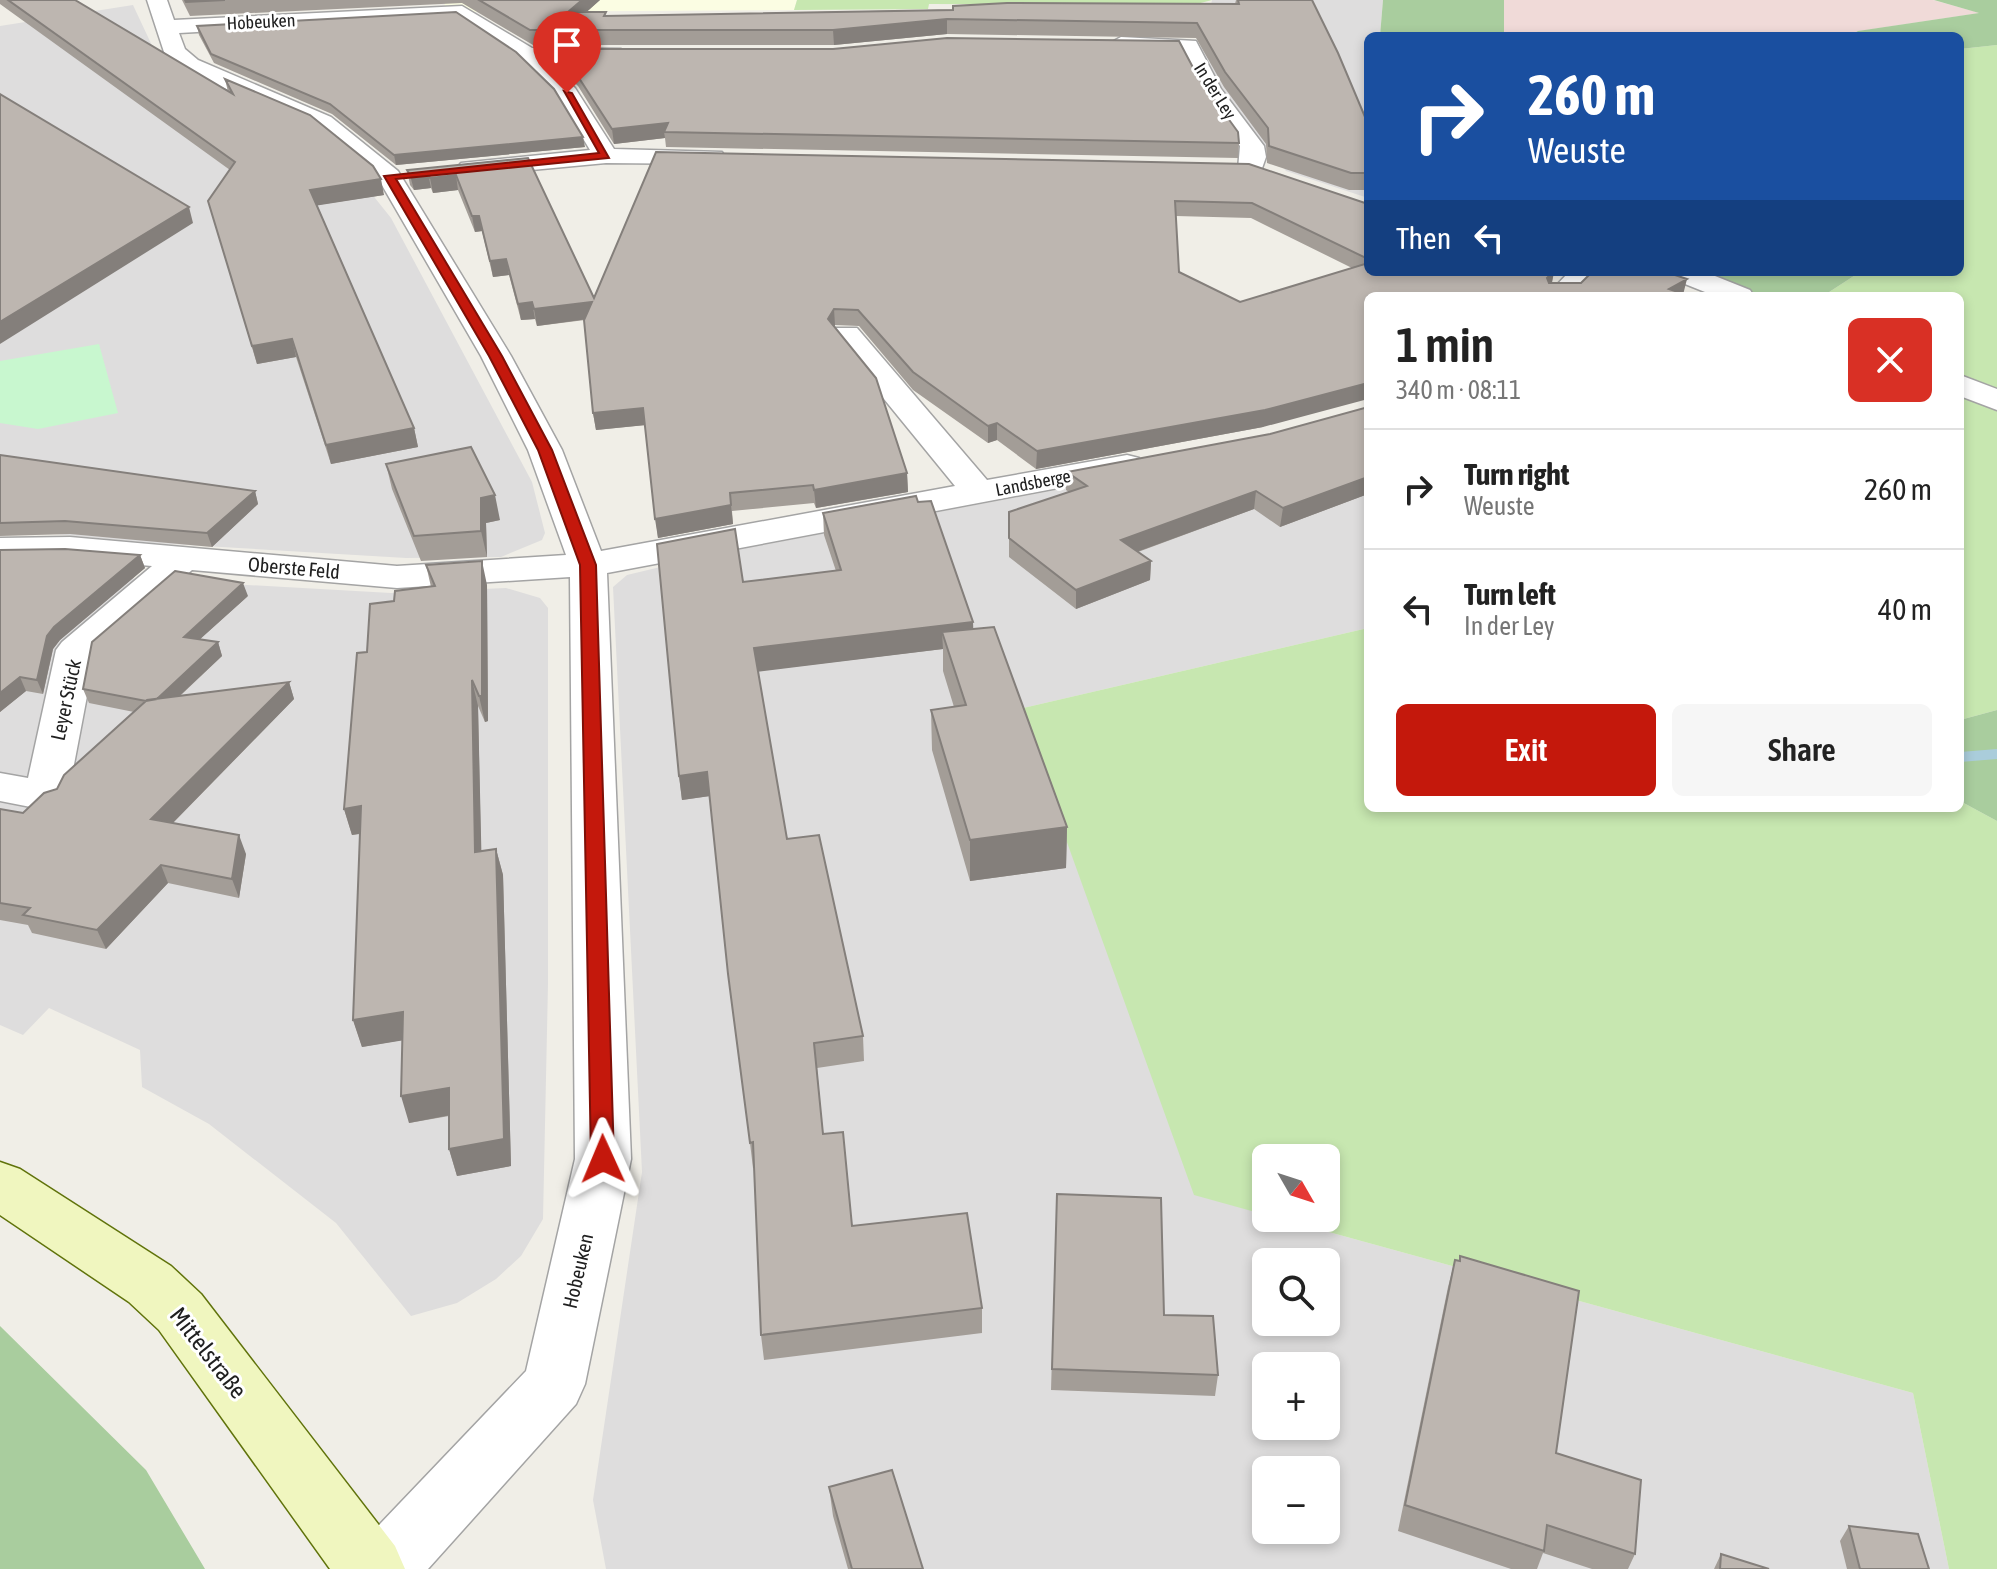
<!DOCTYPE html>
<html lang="en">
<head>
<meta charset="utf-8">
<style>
  :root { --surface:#fff; --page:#f6f6f6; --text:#222; --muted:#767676; --line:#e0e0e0; --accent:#c4180c }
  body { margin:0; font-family:"Asap Condensed",sans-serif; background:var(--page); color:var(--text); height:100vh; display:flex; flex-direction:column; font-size:30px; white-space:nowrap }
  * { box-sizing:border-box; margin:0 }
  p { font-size:26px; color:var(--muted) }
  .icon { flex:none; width:44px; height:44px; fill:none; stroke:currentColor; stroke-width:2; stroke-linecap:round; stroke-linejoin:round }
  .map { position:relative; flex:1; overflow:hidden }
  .panel { position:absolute; left:1364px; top:292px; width:600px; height:520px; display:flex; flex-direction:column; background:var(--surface); border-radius:12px; box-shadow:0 4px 12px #0003 }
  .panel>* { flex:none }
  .top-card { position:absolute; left:1364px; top:32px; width:600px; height:244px; border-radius:12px; box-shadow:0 4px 12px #0003; background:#1a4fa0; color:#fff; overflow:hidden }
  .needle { width:52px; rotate:129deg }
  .controls { position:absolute; left:1252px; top:1144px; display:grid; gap:16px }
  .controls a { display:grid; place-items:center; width:88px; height:88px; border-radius:12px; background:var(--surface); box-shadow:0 4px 12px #0003; font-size:40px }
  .pin { position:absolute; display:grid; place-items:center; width:68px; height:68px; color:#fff; margin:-82px -34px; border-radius:50% 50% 50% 0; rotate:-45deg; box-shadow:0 0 8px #0007 }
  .pin .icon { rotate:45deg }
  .me { position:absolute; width:88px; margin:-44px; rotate:359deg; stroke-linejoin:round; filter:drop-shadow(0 0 6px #0008) }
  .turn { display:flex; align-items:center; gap:28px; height:168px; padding:0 32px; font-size:36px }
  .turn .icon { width:104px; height:104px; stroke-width:2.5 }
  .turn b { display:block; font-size:56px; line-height:68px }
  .then { display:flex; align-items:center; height:76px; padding:0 32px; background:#0003; gap:16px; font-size:30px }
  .round { display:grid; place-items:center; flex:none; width:84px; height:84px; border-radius:12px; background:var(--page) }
  .summary { display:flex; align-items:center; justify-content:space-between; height:136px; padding:0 32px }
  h1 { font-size:48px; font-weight:600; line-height:60px }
  .primary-button { display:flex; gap:16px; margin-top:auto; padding:16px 32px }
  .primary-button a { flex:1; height:92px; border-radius:12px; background:var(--accent); color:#fff; font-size:32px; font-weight:600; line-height:92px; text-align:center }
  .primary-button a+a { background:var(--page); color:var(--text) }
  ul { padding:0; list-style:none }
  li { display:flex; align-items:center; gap:24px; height:120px; padding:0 32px; border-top:2px solid var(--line) }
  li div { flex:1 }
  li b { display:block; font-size:30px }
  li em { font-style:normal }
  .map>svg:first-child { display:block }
  .residential { fill:#dedddd; fill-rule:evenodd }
  .commercial { fill:#f0dad8 }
  .education { fill:#fbfde3 }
  .grass { fill:#c7e7b0 }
  .forest { fill:#a9cd9e }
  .park { fill:#c8f7cf }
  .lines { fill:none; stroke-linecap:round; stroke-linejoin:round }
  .stream { fill:#aacddb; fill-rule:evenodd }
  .minor-casing { stroke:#a4a4a4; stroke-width:3 }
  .secondary-casing { stroke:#60730b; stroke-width:3 }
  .minor { fill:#fff; fill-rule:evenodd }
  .secondary { fill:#f0f6bf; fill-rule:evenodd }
  .wall { fill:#a39d97; fill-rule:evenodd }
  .shaded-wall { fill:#847f7b }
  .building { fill:#bdb6b0; stroke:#847f7b; stroke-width:2 }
  .route { fill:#c4180c; stroke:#7f1008; stroke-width:2 }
  .labels { text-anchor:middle; stroke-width:6; stroke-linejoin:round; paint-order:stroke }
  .far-street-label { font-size:18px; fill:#202020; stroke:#fff }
  .street-label { font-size:20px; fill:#202020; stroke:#fff }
  .near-street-label { font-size:24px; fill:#202020; stroke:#fff }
</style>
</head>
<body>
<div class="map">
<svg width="1997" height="1569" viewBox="0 0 1997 1569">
  <rect width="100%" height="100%" fill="#f0eee7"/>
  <!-- residential -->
  <path class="residential" d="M 1212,0 L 1383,0 L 1380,36 L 1368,36 L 1368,198 L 1286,171 L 1230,105 L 1200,53 Z
    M 133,5 L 155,52 L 367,188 L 391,218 L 532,482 L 545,533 L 542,540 L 501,557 L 406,558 L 153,543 L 0,529 L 0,26 Z
    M 1368,426 L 1368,628 L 1019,709 L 1266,1218 L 1278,1218 L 1913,1393 L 1949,1569 L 606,1569 L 593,1500 L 642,1172 L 613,587 L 627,575 L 719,553 L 1280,448 ZM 1266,1262 L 1326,1262 L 1326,1322 L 1266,1322 ZM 1266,1366 L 1326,1366 L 1326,1426 L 1266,1426 ZM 1266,1470 L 1326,1470 L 1326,1530 L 1266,1530 Z
    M 0,566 L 140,579 L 391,593 L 506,588 L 540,598 L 548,608 L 548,984 L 543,1219 L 521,1256 L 496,1279 L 457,1303 L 411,1316 L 336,1223 L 209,1124 L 142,1087 L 140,1050 L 49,1008 L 23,1035 L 0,1025 Z"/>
  <!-- commercial -->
  <path class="commercial" d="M 1503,0 L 1933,0 L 1980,13 L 1859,31 L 1850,36 L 1504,36 Z"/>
  <!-- education -->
  <path class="education" d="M 446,0 L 797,0 L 794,10 L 471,12 L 444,7 Z"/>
  <!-- grass -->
  <path class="grass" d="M 797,0 L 1212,0 L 1193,5 L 929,4 L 928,9 L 794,10 Z
    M 1997,45 L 1997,396 L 1960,381 L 1960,296 L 1823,296 L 1860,272 L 1960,272 L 1960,49 Z
    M 1960,391 L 1997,406 L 1997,710 L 1960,720 Z
    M 1368,628 L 1368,808 L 1960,808 L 1960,801 L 1997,821 L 1997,1569 L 1949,1569 L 1913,1393 L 1278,1218 L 1326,1218 L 1326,1158 L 1266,1158 L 1266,1215 L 1194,1195 L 1019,709 Z"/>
  <!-- forest -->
  <path class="forest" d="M 1383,0 L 1504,0 L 1504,36 L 1380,36 Z
    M 1934,0 L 1997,0 L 1997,45 L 1960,49 L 1960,36 L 1850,36 L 1858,31 L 1979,13 Z
    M 1692,272 L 1860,272 L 1823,296 L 1749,296 Z
    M 1997,710 L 1997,821 L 1960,801 L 1960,720 Z
    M 0,1326 L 146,1470 L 205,1569 L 0,1569 Z"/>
  <!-- park -->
  <path class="park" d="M 99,344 L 118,413 L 38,429 L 0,423 L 0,361 Z"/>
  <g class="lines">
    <!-- stream -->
    <path class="stream" d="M 1997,749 L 1997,759 L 1960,762 L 1960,752 Z"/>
    <!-- minor casing -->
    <g class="minor-casing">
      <path id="minor" d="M 147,0 L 167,0 L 174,20 L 462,6 L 532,48 L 621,49 L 624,54 L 621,59 L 613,60 L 546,60 L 575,88 L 614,149 L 722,152 L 725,157 L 713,164 L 606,163 L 470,176 L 457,168 L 461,163 L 590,150 L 558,97 L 519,59 L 458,18 L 179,33 L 185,49 L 198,60 L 331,117 L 398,171 L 511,356 L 562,450 L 601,551 L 955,486 L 831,334 L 835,328 L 857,328 L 987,480 L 1127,455 L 1139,458 L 1144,465 L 1139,472 L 1127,475 L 607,573 L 631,1159 L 585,1384 L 576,1404 L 428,1569 L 349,1569 L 359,1546 L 526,1371 L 575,1159 L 570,577 L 397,588 L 192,570 L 95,654 L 68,796 L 62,806 L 46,810 L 0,801 L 0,773 L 28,778 L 56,650 L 62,642 L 152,566 L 70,559 L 0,560 L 0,538 L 70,537 L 397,566 L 566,555 L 528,450 L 481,356 L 379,180 L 315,127 L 182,70 L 164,52 Z
        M 1121,37 L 1196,41 L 1221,89 L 1264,146 L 1266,157 L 1260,174 L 1251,177 L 1238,169 L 1240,146 L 1199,90 L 1180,52 L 1114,47 L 1110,43 Z
        M 1569,272 L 1600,272 L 1577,296 L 1546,296 Z
        M 1666,272 L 1705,272 L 1750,290 L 1754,296 L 1715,296 L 1670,278 Z
        M 1960,375 L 1997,389 L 1997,410 L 1960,396 Z"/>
    </g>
    <!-- secondary casing -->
    <g class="secondary-casing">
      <path id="secondary" d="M 0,1162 L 20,1169 L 171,1266 L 201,1294 L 395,1546 L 405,1569 L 330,1569 L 159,1330 L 129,1302 L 0,1215 Z"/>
    </g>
    <!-- minor -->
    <use href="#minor" class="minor"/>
    <!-- secondary -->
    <use href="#secondary" class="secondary"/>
  </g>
  <!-- wall -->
  <path class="wall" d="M 0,0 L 77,0 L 77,2 L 228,92 L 225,79 L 384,195 L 317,205 L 414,428 L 418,447 L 331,464 L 296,357 L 257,364 L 208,201 L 230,170 L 0,4 Z
    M 182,0 L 600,0 L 586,12 L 607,16 L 1235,4 L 1236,0 L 1312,0 L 1368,124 L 1368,190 L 1349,190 L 1267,163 L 1266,144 L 1224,87 L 1196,38 L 947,34 L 834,45 L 533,45 L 462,3 L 190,16 Z
    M 197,26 L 585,147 L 396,165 L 332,114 L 214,63 L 199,35 Z
    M 551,49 L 1198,77 L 1239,143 L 1238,158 L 666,147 L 665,138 L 614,144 L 578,86 L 553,63 Z
    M 656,152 L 1368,204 L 1368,272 L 1554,272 L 1552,283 L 1687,279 L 1368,296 L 1263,427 L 1036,469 L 997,440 L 988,443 L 913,390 L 859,326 L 835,325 L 834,327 L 907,473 L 908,492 L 816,508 L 814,503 L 732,511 L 733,524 L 658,538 L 645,425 L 596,430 L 593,413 L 585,320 L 537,326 L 535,319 L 521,320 L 509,275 L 493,277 L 482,231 L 475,232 L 458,190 L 433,193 L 431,188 L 414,190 L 410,185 L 407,170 L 528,158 L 594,298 ZM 1176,216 L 1251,218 L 1352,268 L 1240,302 L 1179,272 Z
    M 1368,407 L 1368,494 L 1280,527 L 1254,509 L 1138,552 L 1151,561 L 1150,580 L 1076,609 L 1009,557 L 1009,512 L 1069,492 L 1066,490 L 1067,472 L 1270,434 Z
    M 0,455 L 255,491 L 258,504 L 212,547 L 70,534 L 0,536 Z
    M 386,464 L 500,520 L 486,523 L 487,557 L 421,561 L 392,489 Z
    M 918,502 L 973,622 L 973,629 L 1067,827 L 1066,868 L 970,881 L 932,750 L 931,710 L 954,707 L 943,671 L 943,649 L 758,671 L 787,839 L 863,1036 L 864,1061 L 817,1068 L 823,1134 L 852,1226 L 982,1308 L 982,1333 L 764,1360 L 761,1335 L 754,1168 L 753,1168 L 750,1143 L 710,796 L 682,800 L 679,776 L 743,582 L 836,571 L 824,535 L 823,513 Z
    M 0,550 L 140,555 L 145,568 L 60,640 L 53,649 L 43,694 L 26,691 L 0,712 Z
    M 426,565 L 487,585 L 488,721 L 485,722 L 478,706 L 481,851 L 496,849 L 503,875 L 511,1166 L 457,1176 L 449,1149 L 449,1116 L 409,1123 L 402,1040 L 362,1047 L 353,1020 L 360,834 L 352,835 L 344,809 L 367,652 L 431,587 Z
    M 248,596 L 200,639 L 218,642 L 222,656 L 180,696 L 289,682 L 294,699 L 173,823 L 246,854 L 239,898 L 168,883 L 106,949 L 32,933 L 28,925 L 0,920 L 0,809 L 23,813 L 57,789 L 134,712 L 89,703 L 83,689 Z
    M 1057,1194 L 1218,1375 L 1215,1396 L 1051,1390 Z
    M 1460,1256 L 1556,1453 L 1635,1554 L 1628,1569 L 1592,1569 L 1543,1553 L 1537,1569 L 1511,1569 L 1398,1531 L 1448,1287 L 1455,1260 L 1459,1261 Z
    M 829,1487 L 923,1569 L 848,1569 L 833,1516 Z
    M 1849,1526 L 1929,1569 L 1847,1569 L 1840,1541 Z
    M 1721,1554 L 1769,1569 L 1714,1569 Z"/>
  <!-- shaded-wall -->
  <path class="shaded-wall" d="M 582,0 L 600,0 L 570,27 L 568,12 Z
    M 947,19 L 947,34 L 834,45 L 833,30 Z
    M 668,123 L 664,132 L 665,138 L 614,144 L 612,129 Z
    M 583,137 L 585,147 L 396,165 L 394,155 Z
    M 428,173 L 431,188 L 414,190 L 410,175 Z
    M 456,175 L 458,190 L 433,193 L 430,178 Z
    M 381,179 L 384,195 L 314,206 L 310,190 Z
    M 189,207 L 193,223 L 0,344 L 0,322 Z
    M 472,216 L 479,216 L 482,231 L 475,232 Z
    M 506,259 L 509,275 L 493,277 L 490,261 Z
    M 1553,272 L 1554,272 L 1551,286 L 1547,278 Z
    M 1687,279 L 1683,295 L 1669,289 Z
    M 532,302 L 535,319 L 521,320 L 518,304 Z
    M 592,302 L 595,318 L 537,326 L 534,309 Z
    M 834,309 L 835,325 L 829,336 L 828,319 Z
    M 292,339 L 296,357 L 257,364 L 252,346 Z
    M 1368,383 L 1368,399 L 1263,427 L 1036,469 L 1037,451 Z
    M 643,408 L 646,425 L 596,430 L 593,413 Z
    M 997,423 L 997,440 L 988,443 L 988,426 Z
    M 414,428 L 418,447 L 331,464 L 326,445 Z
    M 907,473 L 908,492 L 816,508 L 814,490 Z
    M 1368,477 L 1368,494 L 1280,527 L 1283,508 Z
    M 255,491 L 258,504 L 212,547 L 207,533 Z
    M 1256,491 L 1254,509 L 1120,558 L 1121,540 Z
    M 495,495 L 500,520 L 486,523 L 487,557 L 481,531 L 481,498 Z
    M 731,505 L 733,524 L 658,538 L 655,519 Z
    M 140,555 L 145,568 L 60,640 L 53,649 L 43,694 L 37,680 L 47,636 L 54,627 Z
    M 482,561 L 487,585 L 488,721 L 485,722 L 479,696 Z
    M 1151,561 L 1150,580 L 1076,609 L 1076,590 Z
    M 243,583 L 248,596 L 188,650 L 184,637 Z
    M 973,622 L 974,646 L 942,632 L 943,649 L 756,672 L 754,648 Z
    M 218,642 L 222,656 L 158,716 L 153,702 Z
    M 20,677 L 26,691 L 0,712 L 0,693 Z
    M 472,680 L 478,706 L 482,878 L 475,852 Z
    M 289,682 L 294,699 L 158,838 L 151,819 Z
    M 707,772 L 710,796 L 682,800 L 679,776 Z
    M 361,806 L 369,832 L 352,835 L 344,809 Z
    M 1067,827 L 1066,868 L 970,881 L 970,840 Z
    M 239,835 L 246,854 L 239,898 L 232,879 Z
    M 496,849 L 503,875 L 511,1166 L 457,1176 L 449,1149 Z
    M 161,865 L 168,883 L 106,949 L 97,930 Z
    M 403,1012 L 411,1039 L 362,1047 L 353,1020 Z
    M 449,1088 L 456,1114 L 409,1123 L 401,1096 Z"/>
  <!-- building -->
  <path class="building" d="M 8,0 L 75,0 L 233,94 L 225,79 L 310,115 L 373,166 L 381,179 L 310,190 L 414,428 L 326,445 L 292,339 L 252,346 L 208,201 L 235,162 Z
    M 185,0 L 225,0 L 186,2 Z
    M 479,0 L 582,0 L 568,12 L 606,12 L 604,16 L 953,10 L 953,6 L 1007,3 L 1239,4 L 1238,0 L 1312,0 L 1338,53 L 1368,124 L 1368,173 L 1351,173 L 1269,146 L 1268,128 L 1225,72 L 1197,23 L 947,19 L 833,30 L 530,30 Z
    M 456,12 L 516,52 L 554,89 L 583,137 L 394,155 L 330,104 L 211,54 L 197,26 Z
    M 947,38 L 1179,41 L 1198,77 L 1238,132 L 1239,143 L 664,132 L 668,123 L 612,129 L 575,72 L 551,49 L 833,49 Z
    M 0,94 L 189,207 L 0,322 Z
    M 656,152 L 1249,164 L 1368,204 L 1368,259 L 1252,203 L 1175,201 L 1179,272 L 1240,302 L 1368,263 L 1368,272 L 1553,272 L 1547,278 L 1549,283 L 1581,283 L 1592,272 L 1666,272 L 1687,279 L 1669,289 L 1690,296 L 1368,296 L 1368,383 L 1265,410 L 1037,451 L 997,423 L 988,426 L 913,372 L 858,310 L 834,309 L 828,319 L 876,378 L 907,473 L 814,490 L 813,485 L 730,493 L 731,505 L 655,519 L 643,408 L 593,413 L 584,320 L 592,302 L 534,309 L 532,302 L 518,304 L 506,259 L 490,261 L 479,216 L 472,216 L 456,175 L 430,178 L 428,173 L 410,175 L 407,170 L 528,158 L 594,298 Z
    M 1368,407 L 1368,477 L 1283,508 L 1256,491 L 1121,540 L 1151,561 L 1076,590 L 1009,538 L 1009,512 L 1087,486 L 1067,472 L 1270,434 Z
    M 471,447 L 495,495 L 481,498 L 481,531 L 414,536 L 386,464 Z
    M 0,455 L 255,491 L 207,533 L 65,521 L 0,523 Z
    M 916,496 L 918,502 L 931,501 L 973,622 L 754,648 L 787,839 L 819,835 L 863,1036 L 814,1043 L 823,1134 L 843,1132 L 852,1226 L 967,1213 L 982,1308 L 761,1335 L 753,1142 L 750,1143 L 728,974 L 707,772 L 679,776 L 657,544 L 735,529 L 743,582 L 841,570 L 823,513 Z
    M 65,549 L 140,555 L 54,627 L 47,636 L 37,680 L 20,677 L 0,693 L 0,550 Z
    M 482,561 L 482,696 L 479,696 L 472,680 L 475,852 L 496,849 L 504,1139 L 449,1149 L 449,1088 L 401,1096 L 403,1012 L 353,1020 L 361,806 L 344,809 L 357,653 L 367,652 L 370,604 L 394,601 L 395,591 L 435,586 L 426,565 Z
    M 175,571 L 243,583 L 184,637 L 218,642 L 157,699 L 146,701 L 83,689 L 92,642 Z
    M 994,627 L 1067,827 L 970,840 L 931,710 L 966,705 L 942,632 Z
    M 289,682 L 151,819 L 239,835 L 232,879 L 161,865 L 97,930 L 23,915 L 30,908 L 0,903 L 0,809 L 23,813 L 44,793 L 57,789 L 64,775 L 147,700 Z
    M 1057,1194 L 1161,1198 L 1164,1315 L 1213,1316 L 1218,1375 L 1052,1369 Z
    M 1460,1256 L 1579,1291 L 1556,1453 L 1641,1480 L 1635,1554 L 1547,1525 L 1544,1551 L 1405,1505 L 1455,1260 L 1460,1261 Z
    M 892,1470 L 923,1569 L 852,1569 L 829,1487 Z
    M 1849,1526 L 1918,1534 L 1929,1569 L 1860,1569 Z
    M 1721,1554 L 1769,1569 L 1720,1569 Z"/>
  <!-- route -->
  <path class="route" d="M 564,91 L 572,93 L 609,158 L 396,179 L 502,356 L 552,450 L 596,565 L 614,1159 L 611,1166 L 595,1166 L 591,1159 L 580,565 L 538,450 L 489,356 L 384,176 L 599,153 Z"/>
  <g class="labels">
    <!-- far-street labels -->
    <g class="far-street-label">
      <text transform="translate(261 22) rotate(-3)" y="6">Hobeuken</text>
      <text transform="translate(1215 91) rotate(58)" y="6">In der Ley</text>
      <text transform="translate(1033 483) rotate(-11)" y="6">Landsberge</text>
    </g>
    <!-- street labels -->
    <g class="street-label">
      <text transform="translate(294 568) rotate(5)" y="7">Oberste Feld</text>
      <text transform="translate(66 700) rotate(-78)" y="7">Leyer Stück</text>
      <text transform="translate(578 1271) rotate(-77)" y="7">Hobeuken</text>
    </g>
    <!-- near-street labels -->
    <g class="near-street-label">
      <text transform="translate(208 1353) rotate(52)" y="8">Mittelstraße</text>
    </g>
  </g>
</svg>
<div class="controls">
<a><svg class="needle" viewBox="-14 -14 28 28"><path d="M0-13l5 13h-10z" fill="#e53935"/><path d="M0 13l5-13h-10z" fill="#767676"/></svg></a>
<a><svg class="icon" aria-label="search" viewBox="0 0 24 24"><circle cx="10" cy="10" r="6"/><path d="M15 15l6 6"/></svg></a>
<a>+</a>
<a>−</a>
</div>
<div class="pin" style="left:567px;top:93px;background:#d93025"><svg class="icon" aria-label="arrive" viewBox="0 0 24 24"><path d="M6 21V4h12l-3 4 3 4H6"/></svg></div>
<svg class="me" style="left:603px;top:1159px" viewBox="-20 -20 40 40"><path d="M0-17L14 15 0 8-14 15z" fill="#c4180c" stroke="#fff" stroke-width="4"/></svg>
<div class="top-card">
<div class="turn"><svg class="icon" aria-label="right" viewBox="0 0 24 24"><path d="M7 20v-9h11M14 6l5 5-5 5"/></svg><div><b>260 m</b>Weuste</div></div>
<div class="then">Then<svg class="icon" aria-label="left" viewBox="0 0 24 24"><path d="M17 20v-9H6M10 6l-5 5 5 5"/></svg></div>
</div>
<section class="panel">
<div class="summary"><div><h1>1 min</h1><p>340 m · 08:11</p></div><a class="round" style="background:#d93025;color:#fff"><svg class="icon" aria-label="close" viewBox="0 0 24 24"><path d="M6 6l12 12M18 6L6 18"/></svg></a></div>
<ul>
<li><svg class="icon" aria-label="right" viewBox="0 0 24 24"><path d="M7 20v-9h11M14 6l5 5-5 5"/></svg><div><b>Turn right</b><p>Weuste</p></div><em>260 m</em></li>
<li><svg class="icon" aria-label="left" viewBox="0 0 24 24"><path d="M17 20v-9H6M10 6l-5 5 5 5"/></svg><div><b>Turn left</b><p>In der Ley</p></div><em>40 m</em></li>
</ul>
<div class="primary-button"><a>Exit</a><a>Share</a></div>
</section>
</div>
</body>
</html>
